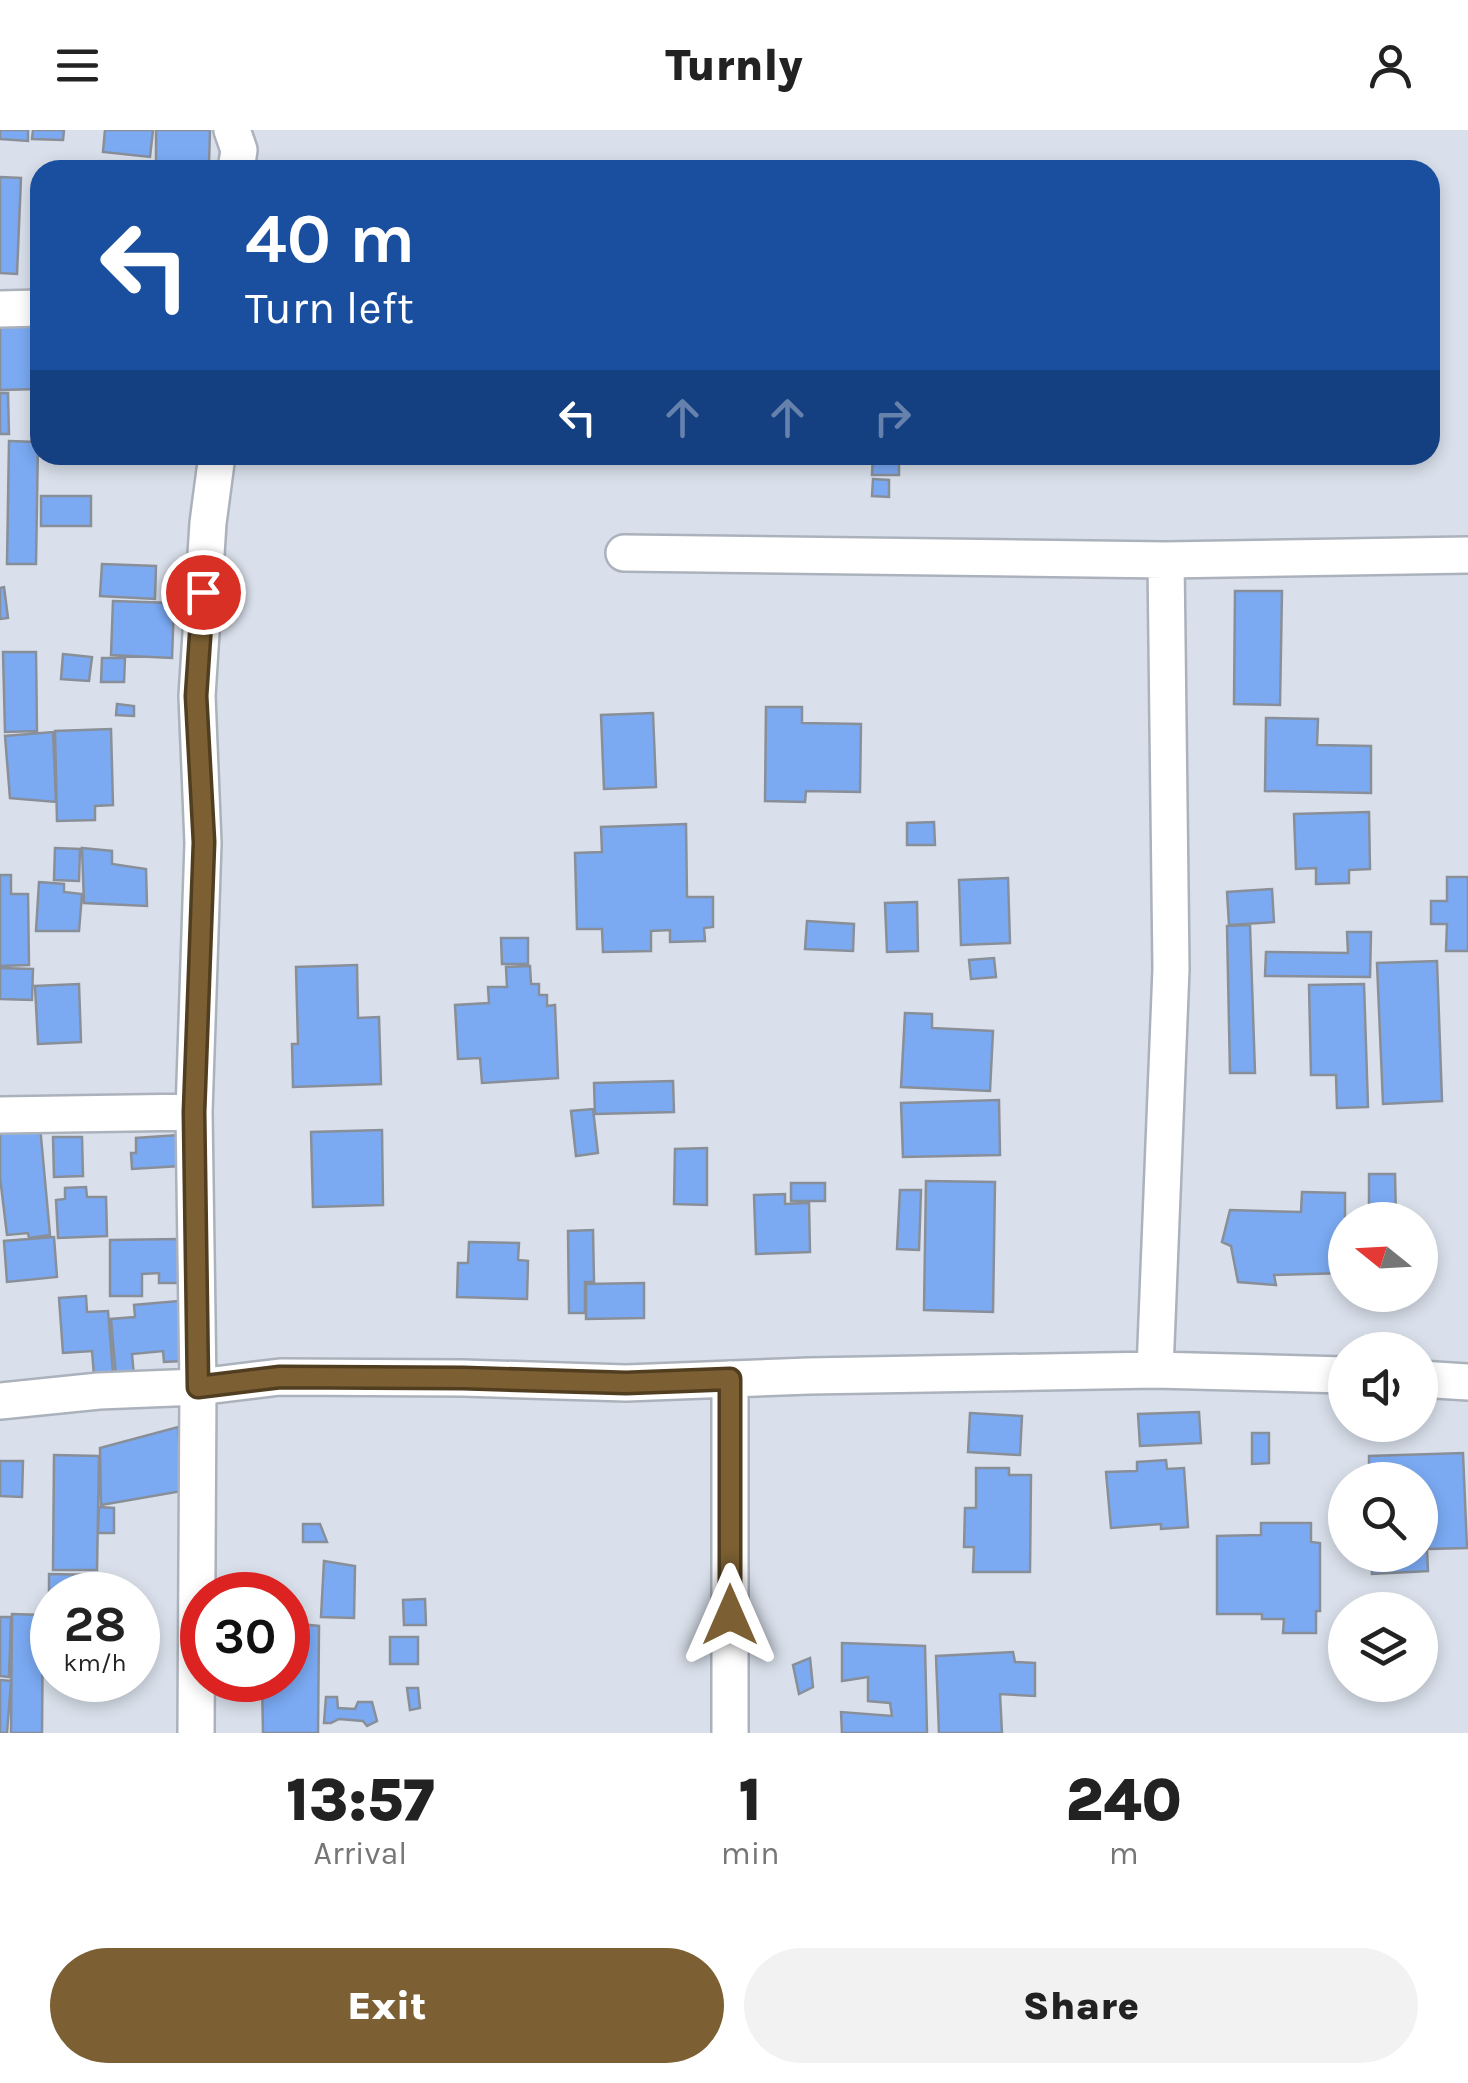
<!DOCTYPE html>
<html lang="en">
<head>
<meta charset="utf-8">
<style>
  :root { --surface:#fff; --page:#f2f2f2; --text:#222; --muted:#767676; --accent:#7c6033 }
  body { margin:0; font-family:Karla,sans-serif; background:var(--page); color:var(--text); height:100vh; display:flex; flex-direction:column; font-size:38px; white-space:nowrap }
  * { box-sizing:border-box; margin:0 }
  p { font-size:32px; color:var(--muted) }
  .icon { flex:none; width:55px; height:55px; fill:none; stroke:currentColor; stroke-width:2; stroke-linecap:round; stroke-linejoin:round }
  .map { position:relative; height:1603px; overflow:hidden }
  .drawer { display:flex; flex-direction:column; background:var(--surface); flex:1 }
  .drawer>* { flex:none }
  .top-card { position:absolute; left:30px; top:30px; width:1410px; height:305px; border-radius:30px; box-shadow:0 5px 15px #0003; background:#1a4fa0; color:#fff; overflow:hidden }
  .needle { width:65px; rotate:288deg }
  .tools { position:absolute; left:1328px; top:1072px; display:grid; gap:20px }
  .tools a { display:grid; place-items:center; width:110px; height:110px; border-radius:50%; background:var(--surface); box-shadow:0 5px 15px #0003; font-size:50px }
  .speed { position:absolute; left:30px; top:1442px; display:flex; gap:20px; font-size:50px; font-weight:700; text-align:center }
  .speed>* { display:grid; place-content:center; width:130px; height:130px; border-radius:50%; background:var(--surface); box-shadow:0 5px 15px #0003; line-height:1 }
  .speed small { font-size:25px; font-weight:400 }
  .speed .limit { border:15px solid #d22; background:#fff; color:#111 }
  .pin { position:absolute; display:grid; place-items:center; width:85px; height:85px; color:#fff; margin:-42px; border:5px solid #fff; border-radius:50%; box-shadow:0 2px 10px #0007 }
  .me { position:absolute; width:110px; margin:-55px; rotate:0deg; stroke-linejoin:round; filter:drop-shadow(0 0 8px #0008) }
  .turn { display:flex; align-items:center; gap:35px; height:210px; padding:0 50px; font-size:45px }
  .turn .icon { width:130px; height:130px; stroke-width:2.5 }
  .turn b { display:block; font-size:70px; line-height:85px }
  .lanes { display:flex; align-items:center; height:95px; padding:0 50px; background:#0003; justify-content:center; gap:50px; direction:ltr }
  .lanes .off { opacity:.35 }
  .eta { display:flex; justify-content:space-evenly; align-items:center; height:170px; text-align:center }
  .eta b { font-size:60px; font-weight:800; line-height:70px }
  .cta { display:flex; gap:20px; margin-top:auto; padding:20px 50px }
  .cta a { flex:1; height:115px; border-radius:60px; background:var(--accent); color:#fff; font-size:40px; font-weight:800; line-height:115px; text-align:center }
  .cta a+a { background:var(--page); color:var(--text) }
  header { display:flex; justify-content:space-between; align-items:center; height:130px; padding:0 50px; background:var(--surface); font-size:45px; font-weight:800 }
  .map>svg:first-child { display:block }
  .building { fill:#7baaf3; stroke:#898f99; stroke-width:2.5 }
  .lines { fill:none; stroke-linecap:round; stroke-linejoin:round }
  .minor-casing { stroke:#abb2bc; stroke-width:40 }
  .minor { stroke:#fff; stroke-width:35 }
  .route-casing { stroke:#513e21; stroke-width:25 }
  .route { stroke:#7c6033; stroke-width:18 }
</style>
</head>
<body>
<header><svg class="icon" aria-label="menu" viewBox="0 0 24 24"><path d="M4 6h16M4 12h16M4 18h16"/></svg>Turnly<svg class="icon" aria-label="person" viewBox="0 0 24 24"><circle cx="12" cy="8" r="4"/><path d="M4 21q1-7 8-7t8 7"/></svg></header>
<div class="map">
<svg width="1468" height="1603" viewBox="0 0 1468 1603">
  <rect width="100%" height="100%" fill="#d9e0eb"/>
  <!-- building -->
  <path class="building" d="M 0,0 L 28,0 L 28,11 L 0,9 Z
    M 33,0 L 64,0 L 63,10 L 32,9 Z
    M 105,0 L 153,0 L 150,27 L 103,22 Z
    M 156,0 L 210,0 L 209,33 L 156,32 Z
    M 0,47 L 21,48 L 17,144 L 0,143 Z
    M 40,196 L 40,259 L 0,260 L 0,197 Z
    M 0,263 L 8,263 L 9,304 L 0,304 Z
    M 9,311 L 38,312 L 36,434 L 7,434 Z
    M 873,325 L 899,325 L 899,345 L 872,345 Z
    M 873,349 L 889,350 L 889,367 L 872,366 Z
    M 41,366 L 91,366 L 91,396 L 41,396 Z
    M 102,434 L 156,436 L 155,469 L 100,466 Z
    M 4,457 L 8,488 L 0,489 L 0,458 Z
    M 1235,461 L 1282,461 L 1280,575 L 1234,574 Z
    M 113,471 L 174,473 L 172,528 L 111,525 Z
    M 3,522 L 36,522 L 37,601 L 5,602 Z
    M 63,524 L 92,527 L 89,551 L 61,549 Z
    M 102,528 L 125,528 L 124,552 L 101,552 Z
    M 117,574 L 134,576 L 134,586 L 116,585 Z
    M 766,577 L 802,577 L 802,593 L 861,594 L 860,662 L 806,661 L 805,672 L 765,671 Z
    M 653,583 L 656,657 L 604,659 L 601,585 Z
    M 1266,588 L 1318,589 L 1317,615 L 1371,616 L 1371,663 L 1265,661 Z
    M 111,599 L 113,675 L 95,676 L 95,690 L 57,691 L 55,601 Z
    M 53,602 L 56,672 L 10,668 L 5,606 Z
    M 1369,682 L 1370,739 L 1349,740 L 1349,753 L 1316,754 L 1316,738 L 1296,739 L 1294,684 Z
    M 934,692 L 935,715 L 907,715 L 907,693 Z
    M 686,694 L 687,767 L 713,767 L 713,797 L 704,798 L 705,811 L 670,812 L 670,800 L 651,801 L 651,821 L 603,822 L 602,799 L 577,799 L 575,723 L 602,722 L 601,697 Z
    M 55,718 L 80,719 L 79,751 L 54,750 Z
    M 82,718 L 112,721 L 112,734 L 146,739 L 147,776 L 84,773 Z
    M 0,745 L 11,745 L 11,764 L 28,764 L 29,835 L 0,836 Z
    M 1447,747 L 1468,747 L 1468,821 L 1446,821 L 1447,794 L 1431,794 L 1431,771 L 1447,771 Z
    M 1008,748 L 1010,813 L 961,815 L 959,750 Z
    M 39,752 L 64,754 L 64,762 L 82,764 L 79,801 L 36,801 Z
    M 1272,759 L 1274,792 L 1229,795 L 1227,762 Z
    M 917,772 L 918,821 L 887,822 L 885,773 Z
    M 807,791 L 854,794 L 853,821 L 805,819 Z
    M 1250,795 L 1255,943 L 1230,943 L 1227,796 Z
    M 1347,802 L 1371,802 L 1370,847 L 1265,846 L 1266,822 L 1348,823 Z
    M 501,808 L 528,808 L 528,834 L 502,834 Z
    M 994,828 L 996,847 L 971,849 L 969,830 Z
    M 1437,831 L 1442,971 L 1383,974 L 1377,833 Z
    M 357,835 L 358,888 L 379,887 L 381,954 L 293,957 L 292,914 L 298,914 L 296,837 Z
    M 530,836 L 531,854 L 539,854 L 539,865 L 547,865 L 547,876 L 555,875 L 558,948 L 482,953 L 480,928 L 458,929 L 455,875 L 489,873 L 488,857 L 507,857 L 506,837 Z
    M 0,838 L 33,839 L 32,870 L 0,869 Z
    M 79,854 L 81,912 L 38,914 L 35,856 Z
    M 1364,854 L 1368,977 L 1337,978 L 1336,945 L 1311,945 L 1309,855 Z
    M 905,883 L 932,884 L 932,898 L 993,901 L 990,961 L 901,957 Z
    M 673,951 L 674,982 L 595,984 L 594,953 Z
    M 999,970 L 1000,1025 L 903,1027 L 901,973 Z
    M 593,979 L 598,1023 L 576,1026 L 571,981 Z
    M 40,996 L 50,1105 L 29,1108 L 28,1103 L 7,1105 L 0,1047 L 0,1001 Z
    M 382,1000 L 383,1075 L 313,1077 L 311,1002 Z
    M 178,1005 L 180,1036 L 132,1039 L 131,1023 L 136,1023 L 136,1008 Z
    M 53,1007 L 82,1007 L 83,1046 L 54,1047 Z
    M 707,1018 L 707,1075 L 674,1074 L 675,1019 Z
    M 1369,1044 L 1395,1044 L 1396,1089 L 1369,1090 Z
    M 926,1051 L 995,1052 L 993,1182 L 924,1180 Z
    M 791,1053 L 825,1053 L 825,1071 L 791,1071 Z
    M 86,1057 L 87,1067 L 106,1067 L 107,1106 L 58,1108 L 56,1070 L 65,1069 L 65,1058 Z
    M 900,1060 L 921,1060 L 919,1120 L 897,1119 Z
    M 1302,1062 L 1345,1063 L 1345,1143 L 1274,1145 L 1276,1155 L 1238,1152 L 1231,1116 L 1222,1112 L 1230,1080 L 1301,1082 Z
    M 785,1064 L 785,1074 L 809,1073 L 810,1122 L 756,1124 L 754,1065 Z
    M 593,1100 L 594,1152 L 585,1152 L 585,1183 L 569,1183 L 568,1101 Z
    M 54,1107 L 57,1147 L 7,1152 L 4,1111 Z
    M 179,1109 L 179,1153 L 159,1153 L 159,1143 L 142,1144 L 142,1166 L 110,1166 L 110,1110 Z
    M 469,1112 L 519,1113 L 518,1130 L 528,1131 L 527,1169 L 457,1167 L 458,1133 L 468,1133 Z
    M 644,1153 L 644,1188 L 586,1189 L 586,1154 Z
    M 86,1166 L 87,1182 L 108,1181 L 113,1243 L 94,1245 L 92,1221 L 63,1223 L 59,1168 Z
    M 178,1171 L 182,1231 L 164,1232 L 163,1221 L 132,1224 L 134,1246 L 116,1247 L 111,1189 L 135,1187 L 134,1175 Z
    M 1199,1282 L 1201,1313 L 1140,1316 L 1138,1284 Z
    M 970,1283 L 1022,1286 L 1020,1325 L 968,1322 Z
    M 178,1297 L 182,1361 L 101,1375 L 100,1318 Z
    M 1252,1303 L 1269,1303 L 1269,1333 L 1252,1334 Z
    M 1463,1323 L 1467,1418 L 1427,1419 L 1428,1441 L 1372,1444 L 1371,1425 L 1420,1425 L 1420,1350 L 1369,1350 L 1369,1326 Z
    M 54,1325 L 99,1326 L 97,1440 L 53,1440 Z
    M 1166,1330 L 1167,1339 L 1184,1338 L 1188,1397 L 1161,1399 L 1161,1394 L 1111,1398 L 1106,1342 L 1137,1341 L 1137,1332 Z
    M 0,1331 L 23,1331 L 22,1367 L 0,1366 Z
    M 976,1338 L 1009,1338 L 1009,1345 L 1031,1345 L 1030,1442 L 973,1442 L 974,1417 L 964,1417 L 965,1378 L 976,1378 Z
    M 99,1377 L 114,1378 L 114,1403 L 98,1403 Z
    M 1261,1393 L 1311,1393 L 1311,1412 L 1320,1413 L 1320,1481 L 1316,1481 L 1316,1503 L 1283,1503 L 1284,1489 L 1262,1489 L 1262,1484 L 1217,1484 L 1217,1406 L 1261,1405 Z
    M 303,1394 L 320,1394 L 327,1412 L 303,1412 Z
    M 324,1431 L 355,1436 L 354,1488 L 321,1487 Z
    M 49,1444 L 99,1445 L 98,1465 L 52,1465 L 52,1477 L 49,1477 Z
    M 425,1469 L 426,1495 L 404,1495 L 403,1470 Z
    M 12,1484 L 43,1485 L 42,1603 L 11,1603 Z
    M 0,1487 L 11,1487 L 9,1547 L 0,1546 Z
    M 288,1493 L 319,1496 L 318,1603 L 263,1603 L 262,1550 L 288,1550 Z
    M 390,1507 L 418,1507 L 418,1534 L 390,1534 Z
    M 842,1513 L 925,1516 L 927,1603 L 842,1603 L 841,1582 L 892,1586 L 890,1573 L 868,1571 L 868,1547 L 842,1551 Z
    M 1013,1522 L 1015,1532 L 1035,1533 L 1035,1566 L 1000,1564 L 1002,1603 L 939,1603 L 936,1526 Z
    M 810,1528 L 813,1557 L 799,1564 L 793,1535 Z
    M 0,1550 L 11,1551 L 7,1603 L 0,1603 Z
    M 407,1558 L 418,1558 L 420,1578 L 410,1580 Z
    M 326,1567 L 337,1567 L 338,1578 L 355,1579 L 358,1572 L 372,1572 L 377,1591 L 367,1596 L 363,1591 L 339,1589 L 331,1593 L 324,1593 Z"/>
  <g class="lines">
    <!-- minor casing -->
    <g class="minor-casing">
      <path id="minor" d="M 232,0 L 239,20 L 236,40
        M 0,179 L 40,178
        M 624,423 L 1166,430 L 1171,839 L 1155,1240
        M 1166,430 L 1468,425
        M 0,985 L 194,982
        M 1420,1249 L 1468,1252
        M 0,1271 L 99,1261 L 198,1257 L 280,1247 L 463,1248 L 626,1253 L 809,1246 L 1155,1240 L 1345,1245
        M 196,1603 L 198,1257 L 194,982 L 203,713 L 197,566 L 208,393 L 217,325
        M 730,1603 L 730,1249"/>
    </g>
    <!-- minor -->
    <use href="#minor" class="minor"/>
  </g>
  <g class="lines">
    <!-- route casing -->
    <g class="route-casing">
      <path id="route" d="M 203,462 L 196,566 L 204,712 L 194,982 L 198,1257 L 280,1247 L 463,1248 L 626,1253 L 730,1249 L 730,1485"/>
    </g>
    <!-- route -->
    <use href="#route" class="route"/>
  </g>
</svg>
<div class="tools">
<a><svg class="needle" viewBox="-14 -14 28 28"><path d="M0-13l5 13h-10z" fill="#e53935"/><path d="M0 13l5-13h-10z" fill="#767676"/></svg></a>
<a><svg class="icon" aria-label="sound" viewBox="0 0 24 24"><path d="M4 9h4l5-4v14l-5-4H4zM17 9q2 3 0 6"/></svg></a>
<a><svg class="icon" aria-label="search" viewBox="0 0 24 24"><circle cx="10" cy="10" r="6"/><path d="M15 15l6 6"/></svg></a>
<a><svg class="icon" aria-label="layers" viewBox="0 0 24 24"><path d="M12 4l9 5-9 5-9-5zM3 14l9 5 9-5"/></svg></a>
</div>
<div class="speed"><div>28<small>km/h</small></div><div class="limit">30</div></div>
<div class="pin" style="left:203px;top:462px;background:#d93025"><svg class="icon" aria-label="arrive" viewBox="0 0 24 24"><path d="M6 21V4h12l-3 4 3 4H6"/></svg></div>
<svg class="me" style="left:730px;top:1485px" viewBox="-20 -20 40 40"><path d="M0-17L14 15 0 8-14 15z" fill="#7c6033" stroke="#fff" stroke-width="4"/></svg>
<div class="top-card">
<div class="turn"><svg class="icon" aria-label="left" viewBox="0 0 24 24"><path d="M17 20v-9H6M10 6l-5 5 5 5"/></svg><div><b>40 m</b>Turn left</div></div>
<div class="lanes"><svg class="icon" aria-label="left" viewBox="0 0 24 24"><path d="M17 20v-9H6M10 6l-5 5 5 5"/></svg><svg class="icon off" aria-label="ahead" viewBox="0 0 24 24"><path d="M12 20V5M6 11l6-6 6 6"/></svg><svg class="icon off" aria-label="ahead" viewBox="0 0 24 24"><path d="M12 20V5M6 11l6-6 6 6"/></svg><svg class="icon off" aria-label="right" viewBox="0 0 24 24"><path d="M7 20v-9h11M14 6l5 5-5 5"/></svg></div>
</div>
</div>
<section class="drawer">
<div class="eta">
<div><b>13:57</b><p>Arrival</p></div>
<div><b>1</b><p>min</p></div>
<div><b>240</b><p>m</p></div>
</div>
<div class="cta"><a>Exit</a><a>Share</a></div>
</section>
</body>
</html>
